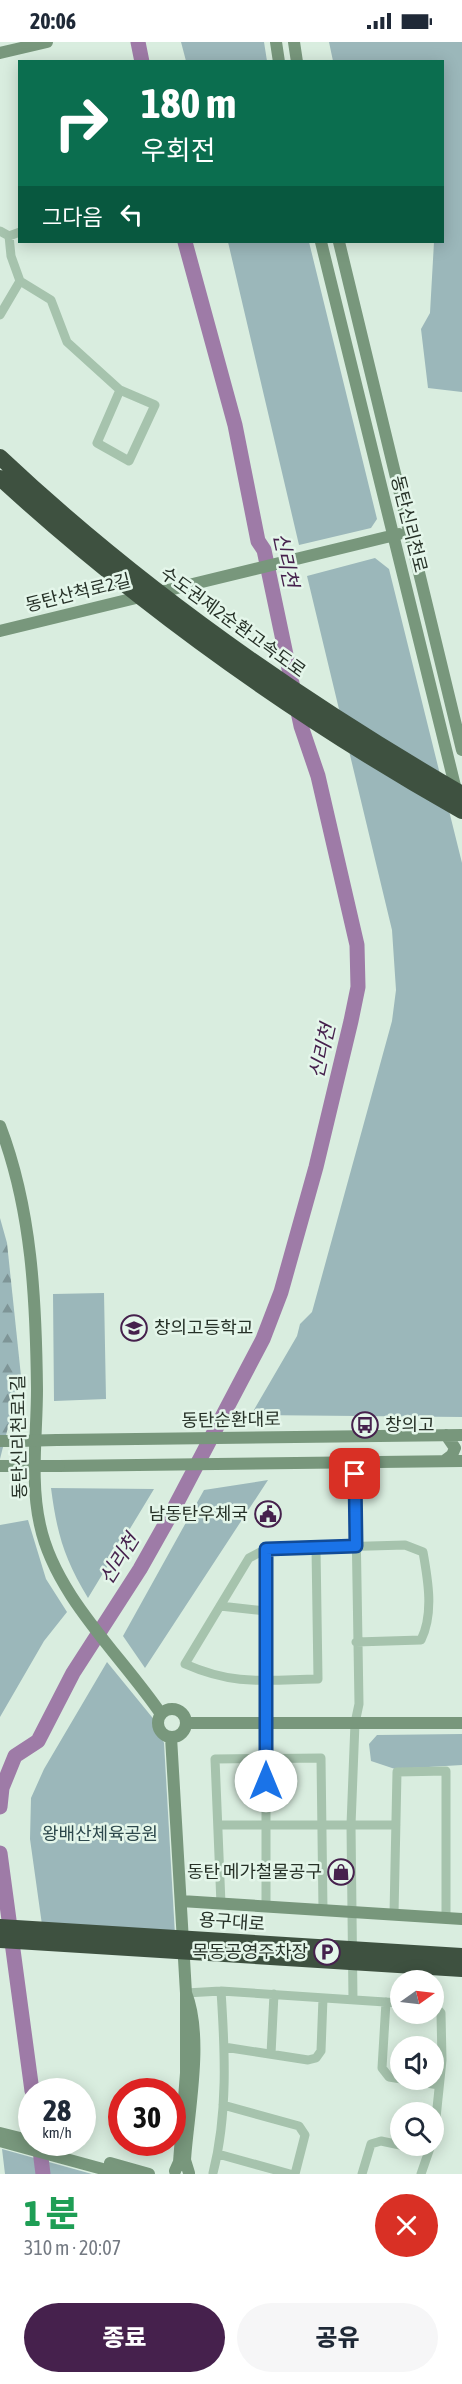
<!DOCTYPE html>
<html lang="ko">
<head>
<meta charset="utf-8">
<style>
  :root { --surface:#fff; --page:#f6f6f7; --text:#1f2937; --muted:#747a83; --accent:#46214d }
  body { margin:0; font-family:"Asap Condensed","Noto Sans KR",sans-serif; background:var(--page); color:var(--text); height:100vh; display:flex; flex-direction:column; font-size:22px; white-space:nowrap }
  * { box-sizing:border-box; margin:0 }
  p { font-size:20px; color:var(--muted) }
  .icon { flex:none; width:33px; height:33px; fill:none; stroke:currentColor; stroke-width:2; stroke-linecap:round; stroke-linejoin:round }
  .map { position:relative; height:2132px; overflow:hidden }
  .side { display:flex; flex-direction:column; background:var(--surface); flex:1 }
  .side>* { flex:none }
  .hud { position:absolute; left:18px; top:18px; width:426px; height:183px; border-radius:0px; box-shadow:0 3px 15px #0003; background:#0b6e4f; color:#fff; overflow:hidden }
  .needle { width:39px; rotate:76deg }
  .buttons { position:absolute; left:390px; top:1928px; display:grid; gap:12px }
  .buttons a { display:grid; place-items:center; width:54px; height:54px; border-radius:50%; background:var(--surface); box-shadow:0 3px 15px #0003; font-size:30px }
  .speed { position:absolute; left:18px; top:2036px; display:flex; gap:12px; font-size:30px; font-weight:700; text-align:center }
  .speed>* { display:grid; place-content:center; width:78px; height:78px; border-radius:50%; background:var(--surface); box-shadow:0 3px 15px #0003; line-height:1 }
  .speed small { font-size:15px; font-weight:400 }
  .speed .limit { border:9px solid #d22; background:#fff; color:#111 }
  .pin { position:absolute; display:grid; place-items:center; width:51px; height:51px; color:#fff; margin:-26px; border-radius:12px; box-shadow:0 3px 9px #0006 }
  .me { position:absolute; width:66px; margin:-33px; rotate:0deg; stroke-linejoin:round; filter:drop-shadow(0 0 4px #0008) }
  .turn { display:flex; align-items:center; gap:21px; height:126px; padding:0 24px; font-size:27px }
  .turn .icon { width:78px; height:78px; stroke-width:2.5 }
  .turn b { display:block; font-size:42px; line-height:51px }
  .then { display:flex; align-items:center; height:57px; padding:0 24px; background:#0003; gap:12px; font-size:22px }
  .round { display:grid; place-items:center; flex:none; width:63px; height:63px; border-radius:32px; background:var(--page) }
  .head { display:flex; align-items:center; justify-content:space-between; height:102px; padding:0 24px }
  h1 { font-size:36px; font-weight:800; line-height:45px; color:#1e9e55 }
  .primary-button { display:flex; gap:12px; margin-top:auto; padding:12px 24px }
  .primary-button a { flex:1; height:69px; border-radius:36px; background:var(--accent); color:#fff; font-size:24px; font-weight:800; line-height:69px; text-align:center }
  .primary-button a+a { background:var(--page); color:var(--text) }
  .status { display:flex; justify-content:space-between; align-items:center; height:42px; padding:0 30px; background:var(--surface); direction:ltr }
  .status svg { height:16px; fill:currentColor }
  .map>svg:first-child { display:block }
  .green { fill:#9bb7ba }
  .forest { fill:url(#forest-firs) }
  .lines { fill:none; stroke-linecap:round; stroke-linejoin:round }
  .river { stroke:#9e7ba7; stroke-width:15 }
  .street { stroke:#a6c3ad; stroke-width:9 }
  .secondary { stroke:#78977c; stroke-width:12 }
  .secondary-bridge { stroke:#78977c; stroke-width:12 }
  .highway-bridge { stroke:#3e5140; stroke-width:16 }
  .route-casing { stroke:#114b97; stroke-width:15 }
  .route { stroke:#1a73e8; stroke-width:10 }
  .labels { text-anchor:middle; stroke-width:5; stroke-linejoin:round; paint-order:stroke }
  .street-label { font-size:18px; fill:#263127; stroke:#e4f6ea }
  .poi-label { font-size:18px; fill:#263127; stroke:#e4f6ea; text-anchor:end }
  .park-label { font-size:18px; fill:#2d484c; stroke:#e4f6ea }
  .water-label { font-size:20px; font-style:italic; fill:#46214d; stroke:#e4f6ea }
</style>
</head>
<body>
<div class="status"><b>20:06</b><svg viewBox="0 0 49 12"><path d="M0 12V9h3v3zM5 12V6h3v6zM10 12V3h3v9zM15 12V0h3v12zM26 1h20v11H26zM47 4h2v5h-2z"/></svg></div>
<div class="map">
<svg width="462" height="2132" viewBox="0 0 462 2132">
  <defs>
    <pattern id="forest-firs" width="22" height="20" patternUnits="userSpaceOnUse" patternTransform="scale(1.5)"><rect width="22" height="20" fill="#9bb7ba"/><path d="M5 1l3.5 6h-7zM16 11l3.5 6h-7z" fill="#7e9597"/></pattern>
  </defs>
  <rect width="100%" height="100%" fill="#d9eddf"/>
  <!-- green -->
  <path class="green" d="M 181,0 L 264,0 L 267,19 L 186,19 Z
    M 329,0 L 462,0 L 462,350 L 428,346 L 421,287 L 430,271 L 434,200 L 442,200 L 442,20 L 333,19 Z
    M 228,200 L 309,200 L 377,477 L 371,486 L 299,503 Z
    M 375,516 L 389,527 L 462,821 L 462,1375 L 251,1373 L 297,1294 L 300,1282 L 312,1270 L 392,979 L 396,948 L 392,888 L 307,534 Z
    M 104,1251 L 106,1357 L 54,1359 L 53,1252 Z
    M 268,1438 L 145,1626 L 123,1594 L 204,1448 Z
    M 51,1446 L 154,1447 L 88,1556 C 64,1516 57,1492 51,1446 Z
    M 28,1478 L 46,1537 L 67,1570 L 44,1599 L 0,1675 L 0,1483 Z
    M 107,1620 L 156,1680 L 164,1701 L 175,1893 L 43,1890 L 30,1797 L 31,1756 L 44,1727 Z
    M 462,1692 L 462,1723 L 395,1727 L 371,1719 L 369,1702 L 377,1693 Z
    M 2,2107 L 92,2132 L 5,2132 Z"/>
  <!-- forest -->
  <path class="forest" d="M 0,1176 L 7,1201 L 21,1334 L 0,1417 Z"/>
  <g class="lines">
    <!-- river -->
    <path class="river" d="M 138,0 L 142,20
      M 0,1765 L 2,1746 L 15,1714 L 38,1699 L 73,1631 L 140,1527 L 171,1472 L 263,1297 L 281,1250 L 316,1125 L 351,979 L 358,945 L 357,903 L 318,734 L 301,684 L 264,508 L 258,499 L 235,383 L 185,200
      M 0,1811 L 32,2049
      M 39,2100 L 43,2132"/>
    <!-- street -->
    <path class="street" d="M 0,189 L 9,194 L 20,190
      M 20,239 L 51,258 L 67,300 L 120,348 L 97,401 L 129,419 L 155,363 L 120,348
      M 0,273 L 20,239 L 11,214 L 9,194
      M 316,1506 L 318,1637 C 265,1638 235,1644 185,1622 L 249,1516 L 266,1507 L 405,1503 L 423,1510 C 428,1538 434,1572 421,1598 L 356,1600
      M 220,1564 L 266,1569
      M 218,1783 L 396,1783
      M 221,1862 L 215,1717 L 321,1716 L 323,1868
      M 266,1864 L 266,1507
      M 394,1872 L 397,1730 L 446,1729 L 446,1876
      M 186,1951 L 221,1949 L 400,1961
      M 353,1958 L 351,1783 L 355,1681 L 359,1662 L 355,1420
      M 386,1960 L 382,2026 L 389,2035 L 439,2043
      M 434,1963 L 441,1971 L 442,2018 L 434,2095
      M 224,2005 L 308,2018 L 316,2016 L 321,2009 L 323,1956
      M 271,2012 L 274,1952
      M 223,2063 L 299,2084 L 305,2093 L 295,2132
      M 401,2103 L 429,2108
      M 218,2112 L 290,2132
      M 213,2131 C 228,2072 225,2009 221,1949
      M 362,2132 L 371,2102 L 381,2099 L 400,2103
      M 421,2132 L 431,2103"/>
    <!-- secondary -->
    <path class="secondary" d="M 276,0 L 279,20
      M 294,0 L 297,20
      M 0,11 L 47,0
      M 321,200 L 457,752
      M 339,200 L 462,708
      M 0,589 L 399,492
      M 0,1084 C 32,1167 36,1259 37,1347 C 37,1392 30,1439 40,1483 C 55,1554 121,1613 161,1672
      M 57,1398 L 462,1393
      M 0,1399 L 18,1399
      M 444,1419 L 452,1413 L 455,1406 L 446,1393
      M 0,1424 L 20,1424
      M 59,1424 L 462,1419
      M158 1681a14 14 0 1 1 28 0a14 14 0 1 1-28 0Z
      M 187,1681 L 462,1681
      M 171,1695 L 186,1951
      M 181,1859 L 462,1877
      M 0,2091 L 32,2099
      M 0,2099 L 121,2132
      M 110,2121 L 149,2132
      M 175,2129 L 179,2120 L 186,2031 L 186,1951 C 204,1996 188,2071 185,2118 L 189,2131"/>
    <!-- secondary-bridge -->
    <path class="secondary-bridge" d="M 18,1399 L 57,1398
      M 20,1424 L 59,1424"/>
    <!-- highway-bridge -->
    <path class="highway-bridge" d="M 0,415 C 140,547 296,656 462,752
      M 0,436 C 140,564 297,676 462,769
      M 0,1885 L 462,1914
      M 0,1898 L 462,1927"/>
  </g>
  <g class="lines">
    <!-- route casing -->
    <g class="route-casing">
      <path id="route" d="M 266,1739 L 266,1507 L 356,1504 L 355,1432"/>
    </g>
    <!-- route -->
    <use href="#route" class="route"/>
  </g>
  <!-- icons -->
  <defs>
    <g id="school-ring" transform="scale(1.35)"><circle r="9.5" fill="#e4f6ea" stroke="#46214d" stroke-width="1.5"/><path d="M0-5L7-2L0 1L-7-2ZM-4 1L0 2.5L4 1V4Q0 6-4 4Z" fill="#46214d"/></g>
    <g id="bus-ring" transform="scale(1.35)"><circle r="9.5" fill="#e4f6ea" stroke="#46214d" stroke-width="1.5"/><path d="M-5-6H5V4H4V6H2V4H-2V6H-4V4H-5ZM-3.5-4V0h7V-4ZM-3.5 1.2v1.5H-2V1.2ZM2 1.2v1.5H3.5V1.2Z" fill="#46214d"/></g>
    <g id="civic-ring" transform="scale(1.35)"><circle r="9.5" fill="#e4f6ea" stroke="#46214d" stroke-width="1.5"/><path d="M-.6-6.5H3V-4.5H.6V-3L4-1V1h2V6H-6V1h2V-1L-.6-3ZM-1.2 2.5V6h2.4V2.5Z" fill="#46214d"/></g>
    <g id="shop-ring" transform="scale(1.35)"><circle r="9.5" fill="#e4f6ea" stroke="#46214d" stroke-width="1.5"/><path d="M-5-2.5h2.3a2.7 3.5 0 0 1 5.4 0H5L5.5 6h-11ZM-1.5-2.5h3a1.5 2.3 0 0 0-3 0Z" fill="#46214d"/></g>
    <g id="parking-ring" transform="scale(1.35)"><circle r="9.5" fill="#e4f6ea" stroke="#46214d" stroke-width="1.5"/><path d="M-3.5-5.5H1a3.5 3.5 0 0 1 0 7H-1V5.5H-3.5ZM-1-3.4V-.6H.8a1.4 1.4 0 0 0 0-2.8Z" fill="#46214d"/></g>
  </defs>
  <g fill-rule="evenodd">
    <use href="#school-ring" x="134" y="1286"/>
    <use href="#bus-ring" x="365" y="1383"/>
    <use href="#civic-ring" x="268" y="1472"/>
    <use href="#shop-ring" x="341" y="1830"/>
    <use href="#parking-ring" x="327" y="1910"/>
  </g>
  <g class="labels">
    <!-- street labels -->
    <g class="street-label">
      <text transform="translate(409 482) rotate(76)" y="6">동탄신리천로</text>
      <text transform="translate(78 551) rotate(-14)" y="6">동탄산척로2길</text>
      <text transform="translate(233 580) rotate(36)" y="6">수도권제2순환고속도로</text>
      <text transform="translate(231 1378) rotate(-1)" y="6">동탄순환대로</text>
      <text transform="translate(19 1395) rotate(-91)" y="6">동탄신리천로1길</text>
      <text transform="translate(232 1880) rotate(4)" y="6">용구대로</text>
    </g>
    <!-- poi labels -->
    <g class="poi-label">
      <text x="154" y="1292" text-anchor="start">창의고등학교</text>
      <text x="385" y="1389" text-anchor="start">창의고</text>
      <text x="248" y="1478">남동탄우체국</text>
      <text x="322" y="1836">동탄 메가철물공구</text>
      <text x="308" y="1916">목동공영주차장</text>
    </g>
    <!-- park labels -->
    <g class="park-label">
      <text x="100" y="1798">왕배산체육공원</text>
    </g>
    <!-- water labels -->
    <g class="water-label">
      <text transform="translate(286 518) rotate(78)" y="7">신리천</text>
      <text transform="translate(322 1009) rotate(-77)" y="7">신리천</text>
      <text transform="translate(119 1517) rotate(-58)" y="7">신리천</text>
    </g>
  </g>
</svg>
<div class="buttons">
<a><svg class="needle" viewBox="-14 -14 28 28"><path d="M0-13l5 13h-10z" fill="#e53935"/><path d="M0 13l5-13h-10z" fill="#747a83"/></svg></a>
<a><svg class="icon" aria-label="sound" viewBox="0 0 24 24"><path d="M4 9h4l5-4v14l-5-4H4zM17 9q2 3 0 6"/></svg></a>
<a><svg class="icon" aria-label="search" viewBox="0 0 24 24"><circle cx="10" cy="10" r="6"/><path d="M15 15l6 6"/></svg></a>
</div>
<div class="speed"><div>28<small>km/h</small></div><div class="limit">30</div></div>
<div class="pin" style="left:355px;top:1432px;background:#d93025"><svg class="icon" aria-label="arrive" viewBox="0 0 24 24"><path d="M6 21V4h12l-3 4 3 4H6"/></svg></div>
<svg class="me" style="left:266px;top:1739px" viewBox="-20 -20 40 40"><circle r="19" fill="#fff"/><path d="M0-13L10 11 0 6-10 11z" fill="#1a73e8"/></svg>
<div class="hud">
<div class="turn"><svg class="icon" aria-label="right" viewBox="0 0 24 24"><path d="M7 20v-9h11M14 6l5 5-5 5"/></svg><div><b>180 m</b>우회전</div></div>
<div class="then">그다음<svg class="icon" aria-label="left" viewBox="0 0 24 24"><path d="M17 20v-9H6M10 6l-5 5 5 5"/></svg></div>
</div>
</div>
<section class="side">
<div class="head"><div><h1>1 분</h1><p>310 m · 20:07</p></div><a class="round" style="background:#d93025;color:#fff"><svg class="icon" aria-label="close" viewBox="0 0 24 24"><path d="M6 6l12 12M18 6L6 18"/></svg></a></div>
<div class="primary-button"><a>종료</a><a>공유</a></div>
</section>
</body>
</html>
